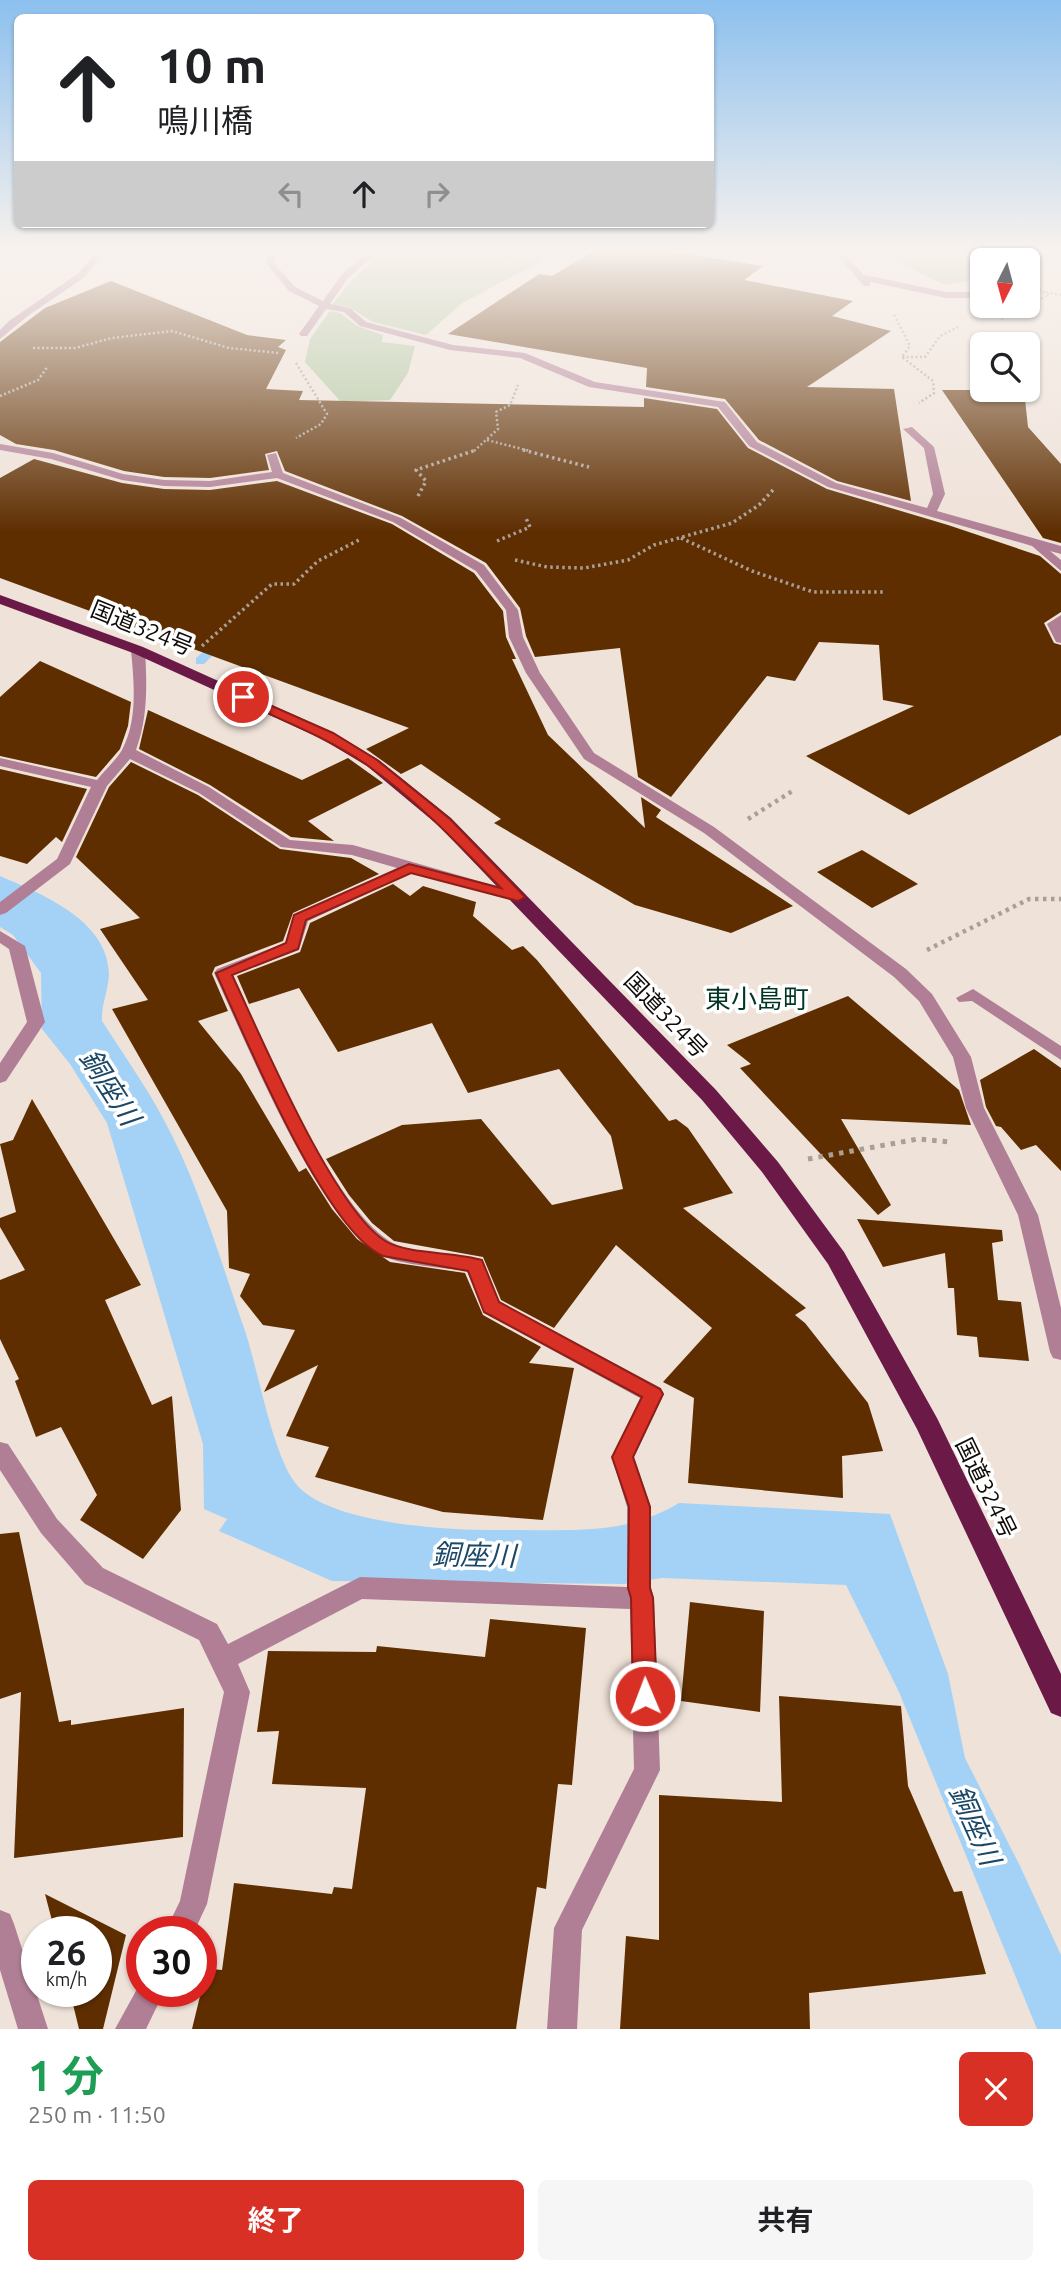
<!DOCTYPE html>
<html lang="ja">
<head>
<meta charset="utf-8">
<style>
  :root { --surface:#fff; --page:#f6f6f6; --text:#202124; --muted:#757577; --accent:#d93025 }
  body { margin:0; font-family:Ubuntu,"Noto Sans JP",sans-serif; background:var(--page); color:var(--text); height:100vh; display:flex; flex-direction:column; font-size:26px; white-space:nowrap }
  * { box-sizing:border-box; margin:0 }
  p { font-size:23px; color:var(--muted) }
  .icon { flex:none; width:38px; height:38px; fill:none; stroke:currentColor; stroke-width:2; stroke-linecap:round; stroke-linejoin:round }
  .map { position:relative; height:2029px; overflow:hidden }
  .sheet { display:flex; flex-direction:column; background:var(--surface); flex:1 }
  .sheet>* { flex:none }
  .hud { position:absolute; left:14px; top:14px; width:700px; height:214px; border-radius:10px; box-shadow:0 2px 5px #0004; background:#fff; color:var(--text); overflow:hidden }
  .needle { width:46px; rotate:186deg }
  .tools { position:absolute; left:970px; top:248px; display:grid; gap:14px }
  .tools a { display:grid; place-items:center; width:70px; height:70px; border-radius:10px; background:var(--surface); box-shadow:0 2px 5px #0004; font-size:35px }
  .speed { position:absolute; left:21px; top:1916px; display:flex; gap:14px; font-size:35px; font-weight:700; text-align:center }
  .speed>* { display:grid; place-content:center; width:91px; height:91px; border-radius:50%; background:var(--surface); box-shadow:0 2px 5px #0004; line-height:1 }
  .speed small { font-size:18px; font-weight:400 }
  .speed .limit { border:10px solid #d22; background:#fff; color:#111 }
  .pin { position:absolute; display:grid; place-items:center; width:60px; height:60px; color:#fff; margin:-30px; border:4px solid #fff; border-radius:50%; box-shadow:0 2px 7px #0007 }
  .me { position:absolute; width:77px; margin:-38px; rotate:359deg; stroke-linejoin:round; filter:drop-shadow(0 0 5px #0008) }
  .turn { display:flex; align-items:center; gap:24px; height:147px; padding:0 28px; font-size:32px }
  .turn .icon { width:91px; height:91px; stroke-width:2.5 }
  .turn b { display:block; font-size:49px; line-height:60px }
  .lanes { display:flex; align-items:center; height:66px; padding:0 28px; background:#0003; justify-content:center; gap:35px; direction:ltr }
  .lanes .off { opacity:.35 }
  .round { display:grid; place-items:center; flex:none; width:74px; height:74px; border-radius:10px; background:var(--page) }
  .overview { display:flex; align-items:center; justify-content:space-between; height:119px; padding:0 28px }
  h1 { font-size:42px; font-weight:700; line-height:52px; color:#1e9e55 }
  .primary-button { display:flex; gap:14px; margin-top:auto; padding:14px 28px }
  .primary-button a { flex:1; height:80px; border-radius:10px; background:var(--accent); color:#fff; font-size:28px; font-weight:700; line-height:80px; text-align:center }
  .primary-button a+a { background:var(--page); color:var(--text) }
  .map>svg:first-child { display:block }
  .green { fill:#abc49b }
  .water { fill:#a3d2f6 }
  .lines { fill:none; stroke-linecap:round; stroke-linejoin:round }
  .stream { fill:#a3d2f6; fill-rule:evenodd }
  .building { fill:#5e2e01 }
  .path-far3 { stroke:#a99f98; stroke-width:2.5; stroke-dasharray:2 2.5; stroke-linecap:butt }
  .path-far2 { stroke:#a99f98; stroke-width:3.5; stroke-dasharray:2.5 3.5; stroke-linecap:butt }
  .path-far1 { stroke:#a99f98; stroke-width:4.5; stroke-dasharray:3.5 4.5; stroke-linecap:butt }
  .path { stroke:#a99f98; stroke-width:5; stroke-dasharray:4.5 6; stroke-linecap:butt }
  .service { fill:#b07f95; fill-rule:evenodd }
  .minor { fill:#b07f95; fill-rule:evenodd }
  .trunk { fill:#6b1a48; fill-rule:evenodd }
  .route { fill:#d93025; stroke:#8d1f18; stroke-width:2 }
  .labels { text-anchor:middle; stroke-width:7; stroke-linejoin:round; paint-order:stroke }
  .street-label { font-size:23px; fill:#0f0b08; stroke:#fff }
  .quarter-label { font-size:26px; fill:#003526; stroke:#fff }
  .near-water-label { font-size:28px; font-style:italic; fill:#1b4866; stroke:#fff }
</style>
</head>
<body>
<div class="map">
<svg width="1061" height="2029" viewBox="0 0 1061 2029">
  <rect width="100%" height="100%" fill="#efe2d9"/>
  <!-- green -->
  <path class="green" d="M 387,248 L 554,248 L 534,265 L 462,303 L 426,335 L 373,322 L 349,307 L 332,305 L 351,281 Z
    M 871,248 L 937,248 L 982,270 L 982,279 L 944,285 Z
    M 330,311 L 340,313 L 357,326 L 383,335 L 382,342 L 415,346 L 408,373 L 390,400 L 341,402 L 305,362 L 310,339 Z"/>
  <!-- water -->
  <path class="water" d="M 0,876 C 41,894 107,919 109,973 C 109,989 101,1004 102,1021 C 123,1054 146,1086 164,1120 C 199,1185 220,1259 244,1328 C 258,1368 272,1454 296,1484 C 329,1525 455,1531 504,1530 C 568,1529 623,1537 679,1503 L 890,1514 L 948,1674 L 965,1758 L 1020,1866 L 1061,1955 L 1061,2029 L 1037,2029 L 899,1692 L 846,1585 L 662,1578 L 624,1584 L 332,1581 L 219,1531 L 227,1519 L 204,1509 L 203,1444 L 107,1123 L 70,1064 L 42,1029 L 41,973 L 13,935 L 0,927 Z"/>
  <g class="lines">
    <!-- stream -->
    <path class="stream" d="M 222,636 L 228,640 L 204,664 L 196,664 L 196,658 Z"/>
  </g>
  <!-- building -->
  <path class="building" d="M 599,248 L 649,248 L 763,266 L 744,280 L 853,301 L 832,316 L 891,331 L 807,387 L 894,389 L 911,501 L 837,481 L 759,440 L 725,399 L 646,387 L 647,368 L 448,334 L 539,274 L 552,276 Z
    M 111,281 L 247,335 L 286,340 L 278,347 L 286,350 L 266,389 L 303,391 L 299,400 L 644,407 L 644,398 L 717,409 L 748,448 L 827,489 L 948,525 L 1040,556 L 1061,574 L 1061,612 L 1044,623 L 1054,643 L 1061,645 L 1061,735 L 909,815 L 806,756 L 914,706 L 883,700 L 879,645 L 819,642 L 795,681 L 767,676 L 671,797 L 638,777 L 620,648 L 535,657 L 526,636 L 520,608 L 486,563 L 402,516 L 285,471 L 277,451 L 265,454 L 269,470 L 210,478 L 164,477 L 124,471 L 54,450 L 16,444 L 0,435 L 0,342 L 45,308 Z
    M 942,390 L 1024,390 L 1028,427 L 1061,464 L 1061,543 L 1043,538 Z
    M 34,459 L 122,483 L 164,489 L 210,490 L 277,481 L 392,524 L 474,573 L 503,611 L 506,637 L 516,659 L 512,659 L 548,735 L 645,828 L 641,797 L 661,810 L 656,817 L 793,906 L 731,933 L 635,905 L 494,823 L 501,819 L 421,764 L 401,774 L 366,749 L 409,728 L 0,578 L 0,478 Z
    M 40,661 L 131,702 L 128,726 L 120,749 L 96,777 L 0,756 L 0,697 Z
    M 148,710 L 302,780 L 348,758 L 383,783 L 308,821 L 334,841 L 291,837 L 210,785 L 139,749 Z
    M 131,762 L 198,795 L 280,849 L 351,858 L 379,874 L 293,913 L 283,941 L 215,967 L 212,974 L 228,1011 L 198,1021 L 241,1074 L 299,1172 L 306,1168 L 332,1209 L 357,1239 L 390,1262 L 465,1273 L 483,1315 L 541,1347 L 529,1363 L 574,1368 L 543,1520 L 443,1512 L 315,1477 L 329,1447 L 286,1436 L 318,1365 L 264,1392 L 295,1330 L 263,1325 L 240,1296 L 250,1274 L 229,1268 L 227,1211 L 112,1009 L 148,1000 L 100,929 L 140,918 L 76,857 L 109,787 Z
    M 0,769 L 87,789 L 62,842 L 56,837 L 27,864 L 0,856 Z
    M 862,850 L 918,884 L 872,908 L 817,872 Z
    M 393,884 L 410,896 L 423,886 L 476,902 L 473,916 L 512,950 L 523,946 L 537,960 L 669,1121 L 676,1119 L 688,1128 L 733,1193 L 683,1208 L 806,1308 L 795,1315 L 805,1323 L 868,1403 L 883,1451 L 842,1456 L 843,1498 L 688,1483 L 694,1398 L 663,1382 L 712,1328 L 616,1245 L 554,1328 L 501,1300 L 483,1257 L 394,1241 L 372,1223 L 349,1195 L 326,1159 L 402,1125 L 481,1119 L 552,1205 L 623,1189 L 611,1136 L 559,1069 L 468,1093 L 432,1023 L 338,1052 L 299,988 L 249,1004 L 237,976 L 300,952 L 310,923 Z
    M 848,996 L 959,1090 L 971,1125 L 841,1119 L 891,1205 L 878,1215 L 740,1068 L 751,1064 L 727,1045 Z
    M 1034,1049 L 1061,1068 L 1061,1171 L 1036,1145 L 1021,1150 L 1001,1127 L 996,1126 L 986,1107 L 980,1080 Z
    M 32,1099 L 141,1285 L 105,1300 L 152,1405 L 172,1396 L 181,1510 L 143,1559 L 80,1520 L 97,1495 L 61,1427 L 36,1437 L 15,1381 L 19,1379 L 0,1339 L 0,1280 L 25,1270 L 0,1227 L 0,1218 L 16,1212 L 0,1144 L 13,1140 Z
    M 857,1219 L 1002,1230 L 1003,1241 L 992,1243 L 998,1300 L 1021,1302 L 1029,1361 L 979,1357 L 977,1337 L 957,1335 L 954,1288 L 948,1288 L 945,1253 L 883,1267 Z
    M 19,1532 L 59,1722 L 71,1720 L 71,1725 L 184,1708 L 183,1837 L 14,1858 L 21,1692 L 0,1699 L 0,1534 Z
    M 690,1602 L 764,1611 L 760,1712 L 681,1701 Z
    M 490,1619 L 586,1628 L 572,1785 L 558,1784 L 546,1889 L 537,1887 L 516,2029 L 192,2029 L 201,1992 L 201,1968 L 222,1970 L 234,1883 L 332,1894 L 334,1887 L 352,1889 L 366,1788 L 272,1784 L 279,1731 L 257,1732 L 268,1651 L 376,1652 L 377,1646 L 485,1657 Z
    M 779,1696 L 901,1706 L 908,1786 L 954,1892 L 962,1891 L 986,1974 L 809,1993 L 810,2029 L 620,2029 L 626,1936 L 659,1940 L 659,1795 L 782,1802 Z
    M 45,1894 L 126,1935 L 103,2029 L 79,2029 L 70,1992 L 96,1992 L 96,1932 L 55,1932 Z"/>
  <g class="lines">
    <!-- path-far3 -->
    <path class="path-far3" d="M 0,248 L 5,248
      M 34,248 L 57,248
      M 1046,292 L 1061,295
      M 894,315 L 910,346 L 902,357 L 933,381 L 934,393 L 919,403
      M 1001,319 L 1049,295 L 1027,284
      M 33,348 L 75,348 L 112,338 L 172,331 L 229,348 L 279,353
      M 902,357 L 925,357 L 940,336 L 958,327
      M 296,363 L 327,414 L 321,424 L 296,438
      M 0,396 L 38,380 L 48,366
      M 487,440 L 530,451
      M 474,451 L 498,429 L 496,412 L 510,405 L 518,385"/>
    <!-- path-far2 -->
    <path class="path-far2" d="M 523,450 L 589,467
      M 418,496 L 426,481 L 416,470 L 476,450
      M 681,538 L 752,571 L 813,592 L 886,592
      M 497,541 L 530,527 L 525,516
      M 515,560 L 547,567 L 584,568 L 628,560 L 654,545 L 732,523 L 759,505 L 773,490
      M 202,646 L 272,584 L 294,584 L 318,561 L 359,540"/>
    <!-- path-far1 -->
    <path class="path-far1" d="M 748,819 L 794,790
      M 927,950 L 1029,899 L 1061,899"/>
    <!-- path -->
    <path class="path" d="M 808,1159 L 918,1139 L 951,1142"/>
    <!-- service -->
    <path class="service" d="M 959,248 L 968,248 L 989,261 L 982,263 Z
      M 860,274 L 946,292 L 982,292 L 982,298 L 946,298 L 857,279 Z"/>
    <!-- minor -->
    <path class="minor" d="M 99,248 L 107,248 L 85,277 L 29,315 L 0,339 L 0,330 L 9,321 L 79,273 Z
      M 268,248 L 276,248 L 274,263 L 295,287 L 323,301 L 342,274 L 371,248 L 379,248 L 374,256 L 348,278 L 330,304 L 350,308 L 366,322 L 453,345 L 525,353 L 595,382 L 725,402 L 757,442 L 836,483 L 927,508 L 933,494 L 924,448 L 903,429 L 912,427 L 934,447 L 945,494 L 937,511 L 1061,546 L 1061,554 L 1050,551 L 1061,560 L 1061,571 L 1032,546 L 828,487 L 749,446 L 718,407 L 589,387 L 520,358 L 450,350 L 360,326 L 344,312 L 326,309 L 307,336 L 301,336 L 299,334 L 319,306 L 289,291 L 266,263 Z
      M 831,248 L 839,248 L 870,282 L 870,286 L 864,286 Z
      M 0,444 L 53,453 L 123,474 L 164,480 L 210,481 L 272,472 L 267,455 L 276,453 L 283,473 L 401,518 L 484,565 L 518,610 L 523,637 L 540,673 L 594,753 L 714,827 L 906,969 L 932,994 L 971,1057 L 984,1108 L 1038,1215 L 1061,1308 L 1061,1360 L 1053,1358 L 1050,1352 L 1018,1215 L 966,1108 L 953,1057 L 919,1001 L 894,977 L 704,833 L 584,759 L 526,673 L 509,637 L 506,610 L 476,571 L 393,522 L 277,478 L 210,487 L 164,486 L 122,480 L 51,459 L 0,450 Z
      M 1061,615 L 1061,643 L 1056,642 L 1047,624 Z
      M 138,646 L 145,650 C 147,685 148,717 136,750 L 209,787 L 290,840 L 353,845 L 524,894 L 526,897 L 518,902 L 413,872 L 308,921 L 299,950 L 233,975 C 264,1041 332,1209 393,1243 C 413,1254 458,1252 482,1260 L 499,1302 L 661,1388 L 664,1394 L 634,1457 L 651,1507 L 651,1588 L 654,1598 L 660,1770 L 582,1930 L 577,2029 L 547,2029 L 554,1928 L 634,1769 L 630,1609 L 362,1599 L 238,1664 L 250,1692 L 207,1904 L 194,1932 L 165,1932 L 180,1901 L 224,1692 L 199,1640 L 85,1584 L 41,1533 L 0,1470 L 0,1442 L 8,1444 L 57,1519 L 103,1568 L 217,1624 L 228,1644 L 360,1577 L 627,1587 L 627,1507 L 612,1457 L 640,1398 L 484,1313 L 467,1271 C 446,1268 400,1265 383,1256 C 319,1224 246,1041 214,973 L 217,969 L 285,943 L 294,915 L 397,868 L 352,855 L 281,847 L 199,793 L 130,759 L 107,786 L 70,864 L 6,913 L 0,915 L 0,902 L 57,859 L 91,787 L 0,766 L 0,758 L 97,780 C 105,770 116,760 122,750 C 138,720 134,682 131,650 Z
      M 0,931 L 25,946 L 45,1022 L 6,1081 L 0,1083 L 0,1063 L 27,1022 L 9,949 L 0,943 Z
      M 973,989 L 1061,1046 L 1061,1060 L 972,1001 L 959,1002 L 956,998 Z
      M 0,1910 L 10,1914 L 14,1924 L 48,2029 L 18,2029 L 0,1970 Z
      M 142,1980 L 142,1992 L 164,1992 L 146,2029 L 115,2029 Z"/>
    <!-- trunk -->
    <path class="trunk" d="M 0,595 L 143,647 L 334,733 L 379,760 L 451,818 L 716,1090 L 778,1162 L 844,1252 L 937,1418 L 1061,1674 L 1061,1717 L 1051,1713 L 917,1429 L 828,1264 L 762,1172 L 702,1100 L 439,826 L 367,766 L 322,739 L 133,653 L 0,604 Z"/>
  </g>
  <!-- sky -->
  <linearGradient id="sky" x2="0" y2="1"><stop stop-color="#8cc0ee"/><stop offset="0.47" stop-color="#f8f2ee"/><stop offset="1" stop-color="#f8f2ee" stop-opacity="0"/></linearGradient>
  <rect width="1061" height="532" fill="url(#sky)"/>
  <!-- route -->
  <path class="route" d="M 239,695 L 247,695 L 333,733 L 377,760 L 450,819 L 525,897 L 518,901 L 411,873 L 306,920 L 298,949 L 232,975 C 260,1034 335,1213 387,1242 C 408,1254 456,1252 482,1260 L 499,1302 L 660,1389 L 663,1394 L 633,1457 L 650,1507 L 650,1588 L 653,1598 L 657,1696 L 653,1704 L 645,1707 L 637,1704 L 633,1696 L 631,1598 L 628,1588 L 629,1507 L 612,1457 L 642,1397 L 484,1312 L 468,1271 L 383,1256 C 324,1230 245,1036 216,973 L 286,943 L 294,915 L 409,864 L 501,888 C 459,845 417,800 367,765 C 328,738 282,720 239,700 Z"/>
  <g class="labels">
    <!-- street labels -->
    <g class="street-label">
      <text transform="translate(142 628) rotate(22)" y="8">国道324号</text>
      <text transform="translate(666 1015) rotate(46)" y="8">国道324号</text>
      <text transform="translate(986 1488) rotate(64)" y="8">国道324号</text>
    </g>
    <!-- quarter labels -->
    <g class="quarter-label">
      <text x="757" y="1008">東小島町</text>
    </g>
    <!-- near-water labels -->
    <g class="near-water-label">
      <text transform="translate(110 1087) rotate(57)" y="10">銅座川</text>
      <text transform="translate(474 1555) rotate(1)" y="10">銅座川</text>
      <text transform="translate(975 1825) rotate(66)" y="10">銅座川</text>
    </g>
  </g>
</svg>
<div class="tools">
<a><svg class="needle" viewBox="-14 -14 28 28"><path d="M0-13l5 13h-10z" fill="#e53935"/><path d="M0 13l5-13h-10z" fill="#757577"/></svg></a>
<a><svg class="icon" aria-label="search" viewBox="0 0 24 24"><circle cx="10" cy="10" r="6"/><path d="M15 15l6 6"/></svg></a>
</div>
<div class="speed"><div>26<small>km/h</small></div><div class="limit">30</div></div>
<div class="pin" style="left:243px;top:697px;background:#d93025"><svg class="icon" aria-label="arrive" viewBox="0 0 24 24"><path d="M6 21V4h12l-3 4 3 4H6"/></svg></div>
<svg class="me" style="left:645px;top:1696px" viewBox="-20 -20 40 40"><circle r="17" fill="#d93025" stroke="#fff" stroke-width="3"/><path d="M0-11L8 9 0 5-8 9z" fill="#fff"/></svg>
<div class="hud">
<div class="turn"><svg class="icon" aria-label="ahead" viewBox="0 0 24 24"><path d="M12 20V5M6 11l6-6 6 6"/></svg><div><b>10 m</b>鳴川橋</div></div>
<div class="lanes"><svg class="icon off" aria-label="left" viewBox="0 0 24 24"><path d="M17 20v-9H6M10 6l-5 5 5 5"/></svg><svg class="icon" aria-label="ahead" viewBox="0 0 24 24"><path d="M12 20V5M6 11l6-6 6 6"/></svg><svg class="icon off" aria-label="right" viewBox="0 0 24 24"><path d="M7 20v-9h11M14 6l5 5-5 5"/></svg></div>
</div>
</div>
<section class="sheet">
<div class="overview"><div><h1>1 分</h1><p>250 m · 11:50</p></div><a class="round" style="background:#d93025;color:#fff"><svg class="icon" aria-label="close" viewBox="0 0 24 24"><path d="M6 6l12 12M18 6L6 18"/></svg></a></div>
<div class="primary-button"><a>終了</a><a>共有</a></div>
</section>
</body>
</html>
